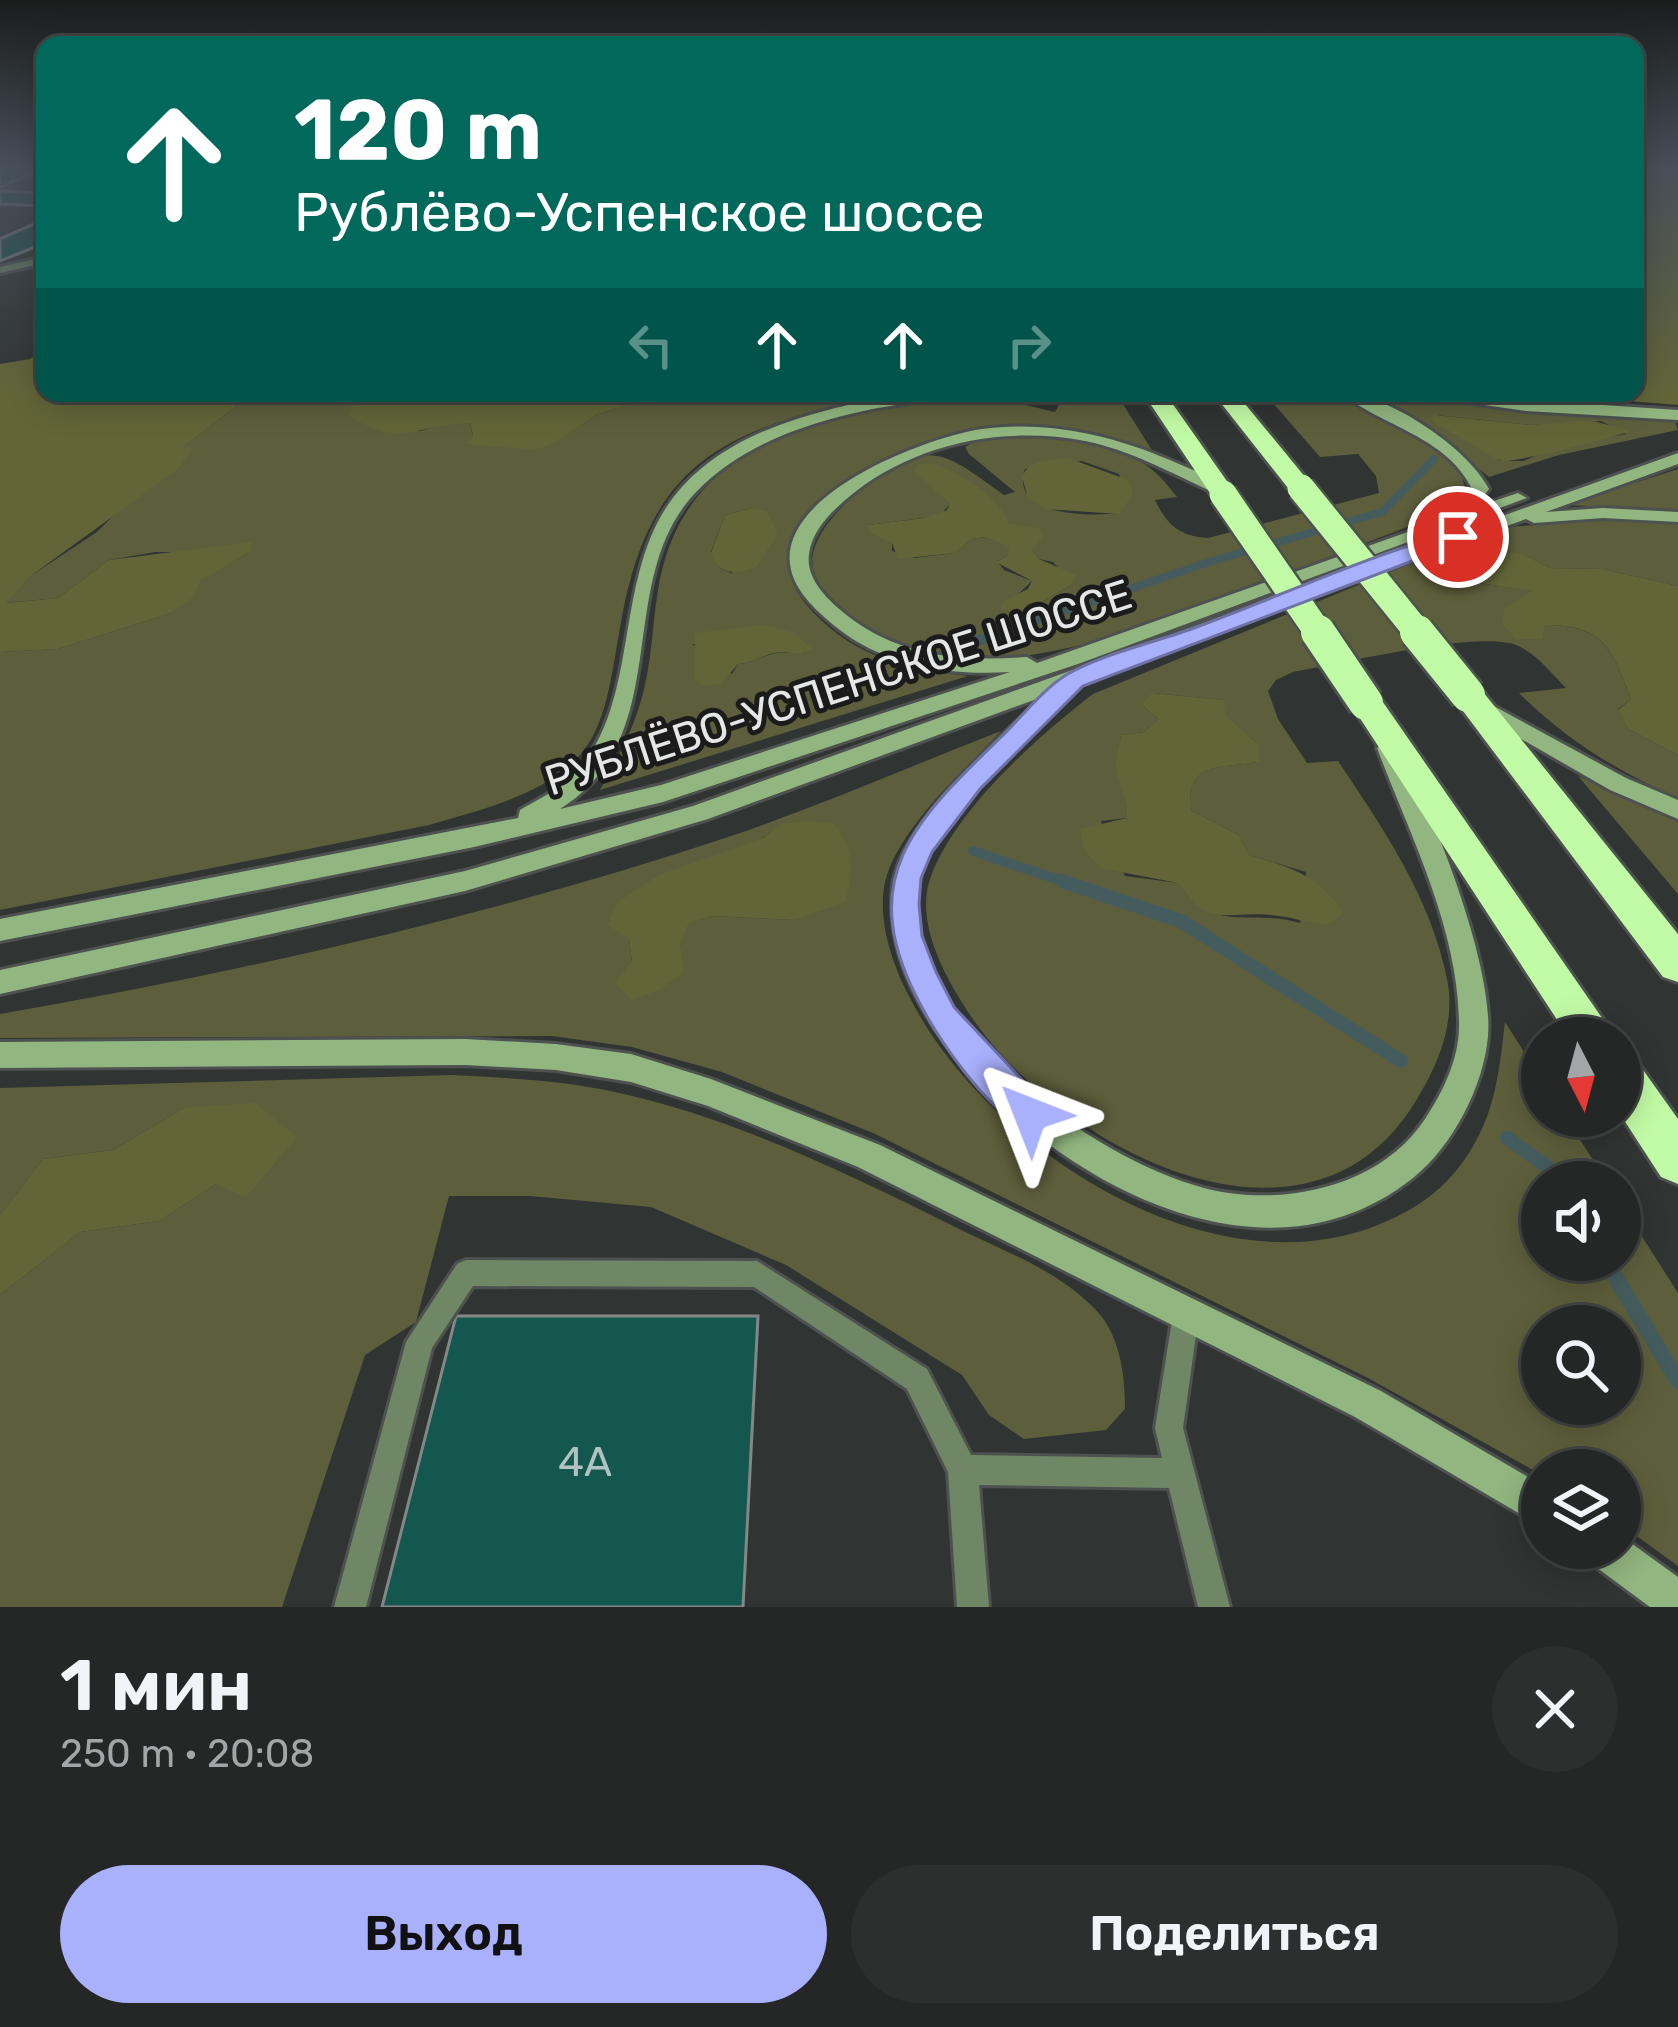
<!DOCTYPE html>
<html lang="ru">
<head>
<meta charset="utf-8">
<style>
  :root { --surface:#242726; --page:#2c2f2e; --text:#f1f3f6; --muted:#a3a5a7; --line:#414443; --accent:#a9b0fc }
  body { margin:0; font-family:Rubik,sans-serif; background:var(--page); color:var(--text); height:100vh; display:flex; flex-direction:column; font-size:45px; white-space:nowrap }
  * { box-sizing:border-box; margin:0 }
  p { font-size:39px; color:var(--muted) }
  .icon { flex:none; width:66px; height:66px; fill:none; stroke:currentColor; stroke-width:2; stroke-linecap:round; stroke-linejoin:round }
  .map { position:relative; height:1607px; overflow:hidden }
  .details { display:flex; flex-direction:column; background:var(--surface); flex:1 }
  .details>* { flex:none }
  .banner { position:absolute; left:36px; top:36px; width:1608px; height:366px; border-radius:24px; box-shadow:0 6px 30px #0003,0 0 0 3px var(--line); background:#00695c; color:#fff; overflow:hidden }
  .needle { width:78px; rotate:174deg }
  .tools { position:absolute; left:1521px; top:1017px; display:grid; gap:24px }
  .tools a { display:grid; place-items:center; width:120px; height:120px; border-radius:50%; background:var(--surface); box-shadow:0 6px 30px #0003,0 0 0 3px var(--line); font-size:60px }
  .pin { position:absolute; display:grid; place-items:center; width:102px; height:102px; color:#fff; margin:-51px; border:6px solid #fff; border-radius:50%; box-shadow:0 3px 12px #0007 }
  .me { position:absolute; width:132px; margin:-66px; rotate:315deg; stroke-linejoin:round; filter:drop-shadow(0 0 9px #0008) }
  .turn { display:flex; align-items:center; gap:42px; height:252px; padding:0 60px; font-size:54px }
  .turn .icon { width:156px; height:156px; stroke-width:2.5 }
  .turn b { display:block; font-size:84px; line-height:102px }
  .lanes { display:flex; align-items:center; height:114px; padding:0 60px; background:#0003; justify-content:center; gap:60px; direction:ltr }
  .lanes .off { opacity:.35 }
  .round { display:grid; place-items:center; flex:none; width:126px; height:126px; border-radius:63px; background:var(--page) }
  .headline { display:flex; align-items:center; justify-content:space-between; height:204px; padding:0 60px }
  h1 { font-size:72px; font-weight:600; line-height:90px }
  .primary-button { display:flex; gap:24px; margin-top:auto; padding:24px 60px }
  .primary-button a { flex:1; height:138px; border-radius:72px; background:var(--accent); color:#111; font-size:48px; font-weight:600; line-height:138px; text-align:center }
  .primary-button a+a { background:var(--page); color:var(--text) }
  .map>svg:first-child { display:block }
  .green { fill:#5d5f3c; fill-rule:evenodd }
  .forest { fill:#636538 }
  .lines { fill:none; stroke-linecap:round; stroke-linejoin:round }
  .stream-far3 { stroke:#455c5f; stroke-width:8 }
  .stream-far2 { stroke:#455c5f; stroke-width:10 }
  .stream-far1 { stroke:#455c5f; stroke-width:14 }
  .stream { stroke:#455c5f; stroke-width:16 }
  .building { fill:#14574f; stroke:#838887; stroke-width:3 }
  .lane-casing { stroke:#4d514f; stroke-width:6 }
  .secondary-casing { stroke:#4d514f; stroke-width:6 }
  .highway-casing { stroke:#4d514f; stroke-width:6 }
  .lane { fill:#708765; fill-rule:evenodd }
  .secondary { fill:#91b67f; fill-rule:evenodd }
  .highway { fill:#c2fba5; fill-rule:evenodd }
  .highway-bridge-far1-casing { stroke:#4d514f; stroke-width:32; stroke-linecap:butt }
  .highway-bridge-casing { stroke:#4d514f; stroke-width:40; stroke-linecap:butt }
  .highway-bridge-far1 { stroke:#c2fba5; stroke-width:27 }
  .highway-bridge { stroke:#c2fba5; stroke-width:34 }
  .route { fill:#a9b0fc; stroke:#6e72a4; stroke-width:3 }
  .labels { text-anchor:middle; stroke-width:10; stroke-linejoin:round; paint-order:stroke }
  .street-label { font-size:42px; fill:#e5e7e6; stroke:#1a1b1a }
  .near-number-label { font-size:42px; fill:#b1c3c0 }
</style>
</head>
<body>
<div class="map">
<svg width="1678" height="1607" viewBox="0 0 1678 1607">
  <rect width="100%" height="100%" fill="#303432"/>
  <!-- green -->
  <path class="green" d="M 253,393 L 358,393 L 349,415 L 421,431 L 444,423 L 470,423 L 473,436 L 468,444 L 555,442 L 596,415 L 661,393 L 891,393 C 732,428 649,453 620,628 C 613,664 608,720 584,750 C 550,794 480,810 429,825 L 0,910 L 0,652 L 58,649 L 171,613 L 199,581 L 250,552 L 155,552 L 109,560 L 58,598 L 5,603 L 32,575 L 97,532 L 180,449 Z
    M 958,393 L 1047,393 L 1017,403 L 1055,412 L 1065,394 L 1055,393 L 1116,393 L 1153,452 C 1100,431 1048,422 992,427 C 916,434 717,512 813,612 C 858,659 905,668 968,676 L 600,790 C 620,755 638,721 646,680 C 653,647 653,613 660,579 C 690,433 834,416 958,393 ZM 752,508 L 778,533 L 759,558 L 731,573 L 720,568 L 711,552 L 725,515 ZM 692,644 L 813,650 C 797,657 785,649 769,655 C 757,658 752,663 738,664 L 732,674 Z
    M 1264,393 L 1337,393 L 1448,457 L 1459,468 L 1465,487 L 1444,509 L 1410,526 C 1353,548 1296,569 1239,591 C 1128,633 952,708 848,613 C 835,601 819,589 814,572 C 804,542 841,506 862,489 C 930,437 941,450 1004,495 L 1015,492 L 969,454 L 965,447 C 1003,421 1105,441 1143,463 C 1157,472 1167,484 1177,497 L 1155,500 C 1167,525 1179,536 1208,538 L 1379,493 L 1376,476 L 1358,454 L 1320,457 ZM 1082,461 L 1119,474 L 1127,500 L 1119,513 C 1090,517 1009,516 1025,469 ZM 914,471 L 1036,542 L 1032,550 L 1039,559 L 1053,562 L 1073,584 L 1031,608 L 1016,613 L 1001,610 L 1032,581 L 1004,570 L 997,561 L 1007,556 L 1010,547 L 987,537 L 972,539 L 955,553 L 914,558 L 892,551 L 892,543 L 868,525 L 939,516 L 951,503 Z
    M 1356,393 L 1391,393 L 1526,413 L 1674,420 L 1678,430 L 1559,455 L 1489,477 L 1440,437 ZM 1436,415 L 1531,425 L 1601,421 L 1626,434 L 1549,449 L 1524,461 L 1501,461 Z
    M 1678,469 L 1678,510 L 1566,505 Z
    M 1609,520 L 1678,524 L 1678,586 L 1602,569 L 1550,568 L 1527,556 L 1479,583 L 1534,591 L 1522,600 L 1544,625 C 1604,625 1612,648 1631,699 L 1618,709 L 1628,729 L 1678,755 L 1678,798 C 1618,772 1565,739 1519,693 L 1566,688 C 1551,673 1536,653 1516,645 C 1478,630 1340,664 1293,672 L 1276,680 L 1268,691 L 1278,719 L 1307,763 L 1338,761 C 1383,828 1431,898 1447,979 C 1456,1021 1439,1063 1417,1099 C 1307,1285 1047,1142 963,1004 C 941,969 915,918 931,876 C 957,808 1036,738 1093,694 L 1463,542 L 1506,527 ZM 1153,693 L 1223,700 L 1224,715 L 1259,745 L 1258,762 C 1223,768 1183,761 1192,811 L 1239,835 L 1249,855 L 1306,872 L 1300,923 C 1248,908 1212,935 1178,883 L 1125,876 L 1101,821 L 1127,818 C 1128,784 1109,770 1122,735 L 1144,732 L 1158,719 L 1143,706 Z
    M 1001,731 C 964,770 898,829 885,882 C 877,920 892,963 909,996 C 983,1144 1201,1289 1370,1228 C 1419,1210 1454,1184 1478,1137 C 1497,1101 1500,1062 1505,1022 L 1542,1080 L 1542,1116 L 1565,1116 L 1607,1182 L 1542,1182 L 1542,1260 L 1620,1260 L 1620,1202 L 1678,1293 L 1678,1566 L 1620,1524 L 1620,1470 L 1542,1470 L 1542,1475 L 1368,1378 L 873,1133 L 722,1072 L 632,1047 L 552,1036 L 0,1038 L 0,1014 C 246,971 491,916 728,837 C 820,806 911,766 1001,731 ZM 781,824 L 794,920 L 712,916 L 687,924 L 680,947 L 632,962 L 629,939 ZM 1542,1326 L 1620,1326 L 1620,1404 L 1542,1404 Z
    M 1578,776 L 1678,822 L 1678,894 Z
    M 452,1075 C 507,1078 561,1080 615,1092 C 729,1116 849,1174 953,1226 C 1001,1250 1056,1269 1094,1308 C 1120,1333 1125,1375 1125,1409 L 1106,1430 L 1024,1439 L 989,1415 L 962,1375 L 786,1265 L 651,1207 L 530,1196 L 449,1196 L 416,1322 L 365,1355 L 282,1607 L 0,1607 L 0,1295 L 80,1232 L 159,1221 L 216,1184 L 184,1108 L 113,1150 L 43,1159 L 0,1215 L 0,1088 Z"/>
  <!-- forest -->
  <path class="forest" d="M 1635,169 L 1678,169 L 1678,405 L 1527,393 L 1635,393 Z
    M 45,349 L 45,393 L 253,393 L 183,447 L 193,448 L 178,469 L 32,575 L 6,603 L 58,598 L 109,560 L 252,542 L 250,552 L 200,581 L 193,597 L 171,613 L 58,649 L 0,652 L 0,364 L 30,359 Z
    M 358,393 L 662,393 L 596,415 L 556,442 L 535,450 L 467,444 L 473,436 L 470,423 C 413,424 404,450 348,415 Z
    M 1435,415 L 1530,425 L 1590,420 L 1630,431 C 1619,437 1508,464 1502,461 C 1480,451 1457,434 1435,423 L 1431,418 Z
    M 1068,458 L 1128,480 L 1133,494 L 1119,514 L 1046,509 L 1028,498 L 1022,477 C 1030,458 1050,460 1068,458 Z
    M 929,463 C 957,468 999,497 1009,524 L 1039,528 L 1044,536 L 1032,550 L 1039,559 L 1076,575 L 1073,584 L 1031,608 L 1016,613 L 1000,610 L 1004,601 L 1028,589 L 1032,581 L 996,562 L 1007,556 L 1009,547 L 986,537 L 972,539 L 955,553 L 898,559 L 892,543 L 870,533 L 868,525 L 924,518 L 947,510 L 950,503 L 914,472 L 917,465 Z
    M 752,508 L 766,511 L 778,533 L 757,566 C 740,575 717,576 711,553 L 725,515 Z
    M 1498,550 L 1527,556 L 1550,568 L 1602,569 L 1678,586 L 1678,755 L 1628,729 L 1618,710 L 1631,699 C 1612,648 1604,625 1545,625 L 1542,639 L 1516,639 L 1502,623 L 1505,608 L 1532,591 L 1479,583 L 1467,574 L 1464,562 L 1475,552 Z
    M 763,625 L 795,633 L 813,650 C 797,657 785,649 770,654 C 758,658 752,663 738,664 L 721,684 L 704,686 L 694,679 L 695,633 Z
    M 1152,693 L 1224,700 L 1225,715 L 1259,745 L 1259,762 C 1223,768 1183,761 1192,811 L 1239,835 L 1249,855 C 1290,867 1319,875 1343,913 L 1327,925 C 1308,923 1289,916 1270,915 C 1223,911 1209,929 1178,883 L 1100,868 L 1084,849 L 1080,829 L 1127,818 C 1128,782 1106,779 1122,735 L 1144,732 L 1158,719 L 1142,705 Z
    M 807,821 L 833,823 C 854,846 854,873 845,902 L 794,920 L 712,916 L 688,924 L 680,947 L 684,972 L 659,990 L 631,1000 L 616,983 L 632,962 L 629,939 L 608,925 L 615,904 L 659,875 L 763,838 L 780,824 Z
    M 255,1103 L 297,1137 L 246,1197 L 216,1184 L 159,1221 L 80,1232 L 0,1295 L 0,1215 L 43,1159 L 113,1150 L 184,1108 Z"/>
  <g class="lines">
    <!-- stream-far3 -->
    <path class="stream-far3" d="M 994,635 L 1209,562 L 1382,512 L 1434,459"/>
    <!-- stream-far2 -->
    <path class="stream-far2" d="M 978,641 L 1003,632
      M 973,851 L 1071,884"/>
    <!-- stream-far1 -->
    <path class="stream-far1" d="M 1062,881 L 1181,921 L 1401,1061
      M 1507,1138 L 1549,1168 L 1557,1182"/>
    <!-- stream -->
    <path class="stream" d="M 1605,1260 L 1678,1381"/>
  </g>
  <!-- building -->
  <path class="building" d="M 0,169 L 34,169 L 36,172 L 0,187 Z
    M 0,191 L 45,193 L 45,206 L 0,204 Z
    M 45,219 L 45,243 L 0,261 L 0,239 Z
    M 456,1316 L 758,1316 L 743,1607 L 382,1607 Z"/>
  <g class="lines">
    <!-- lane casing -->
    <g class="lane-casing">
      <path id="lane" d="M 45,257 L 45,263 L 0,273 L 0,267 Z
        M 466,1260 L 757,1261 L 927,1369 L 971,1455 L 1162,1458 L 1155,1428 L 1173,1314 L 1177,1305 L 1186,1301 L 1195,1305 L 1199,1314 L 1183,1428 L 1230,1607 L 1198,1607 L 1169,1488 L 979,1485 L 989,1607 L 957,1607 L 948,1472 L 907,1389 L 754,1287 L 473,1286 L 432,1348 L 366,1607 L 334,1607 L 406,1342 L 457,1264 Z"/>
    </g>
    <!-- secondary casing -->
    <g class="secondary-casing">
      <path id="secondary" d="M 907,393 L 938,393 C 920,404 890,405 868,410 C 806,423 742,445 697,491 C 610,581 679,734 560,809 L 661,785 L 1010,672 C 950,676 884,666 836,627 C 818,612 797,594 791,570 C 773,495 927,437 982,429 C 1051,420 1116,436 1179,464 C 1195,471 1214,477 1227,488 L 1213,492 C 1171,473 1130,450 1085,441 C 1001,425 909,444 844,501 C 828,515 812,532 809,554 C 806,576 822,594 838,608 C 893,656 956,662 1027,657 L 1037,663 L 1453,516 L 1472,489 C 1446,436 1383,427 1341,393 C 1387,393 1468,448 1489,489 L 1476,507 L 1518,493 L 1527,498 L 1078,664 L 663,802 L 474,847 L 0,941 L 0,919 L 518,818 L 520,810 C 535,801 554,792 567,781 C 648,708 606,570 682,487 C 738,425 830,408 907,393 Z
        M 1422,393 L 1678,410 L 1678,420 L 1526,411 L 1429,397 Z
        M 1678,453 L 1678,464 L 1546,512 L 1603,508 L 1678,512 L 1678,522 L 1603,518 L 1534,523 L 1526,519 L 1073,685 L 1073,694 C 1029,735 928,824 919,883 C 899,1020 1088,1157 1204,1188 C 1280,1208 1380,1188 1425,1119 C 1443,1092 1459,1059 1459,1026 C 1459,929 1410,836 1377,748 L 1388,740 L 1396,742 C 1431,807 1494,964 1488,1036 C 1484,1086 1452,1147 1413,1178 C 1270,1292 1075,1190 970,1073 C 925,1023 885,956 893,885 C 901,823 1000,737 1045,696 L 708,819 L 465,891 L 0,994 L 0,970 L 465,871 L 693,806 Z
        M 1479,698 L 1626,778 L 1678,800 L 1678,819 L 1610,790 L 1471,710 L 1468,705 Z
        M 465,1039 L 556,1044 L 631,1054 L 711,1079 L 880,1145 L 1381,1391 L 1542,1485 L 1542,1527 L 1355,1417 L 858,1167 L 708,1106 L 631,1082 L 556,1070 L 465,1065 L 0,1068 L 0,1042 Z
        M 1620,1535 L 1678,1577 L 1678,1607 L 1650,1607 L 1589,1562 L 1583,1548 L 1620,1548 Z"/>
    </g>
    <!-- highway casing -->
    <g class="highway-casing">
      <path id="highway" d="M 1143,393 L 1165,393 L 1236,494 L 1232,499 L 1214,499 Z
        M 1213,393 L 1236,393 L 1310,483 L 1314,488 L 1310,493 L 1292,493 Z
        M 1468,684 L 1479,687 L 1678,934 L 1678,982 L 1663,977 L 1457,703 L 1452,695 L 1457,687 Z
        M 1366,692 L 1378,695 L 1616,1038 L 1569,1038 L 1350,703 L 1354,695 Z
        M 1620,1054 L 1636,1060 L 1678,1119 L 1678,1184 L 1661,1177 L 1620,1114 Z"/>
    </g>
    <!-- lane -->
    <use href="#lane" class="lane"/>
    <!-- secondary -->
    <use href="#secondary" class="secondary"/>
    <!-- highway -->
    <use href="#highway" class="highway"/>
    <!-- highway-bridge-far1 casing -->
    <g class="highway-bridge-far1-casing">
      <path id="highway-bridge-far1" d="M 1301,488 L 1420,635
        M 1223,494 L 1320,635"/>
    </g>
    <!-- highway-bridge casing -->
    <g class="highway-bridge-casing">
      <path id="highway-bridge" d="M 1318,632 L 1366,703
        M 1417,632 L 1468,695"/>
    </g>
    <!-- highway-bridge-far1 -->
    <use href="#highway-bridge-far1" class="highway-bridge-far1"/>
    <!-- highway-bridge -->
    <use href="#highway-bridge" class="highway-bridge"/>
  </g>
  <!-- sky -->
  <linearGradient id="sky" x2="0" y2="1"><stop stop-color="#1a1d1c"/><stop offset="0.43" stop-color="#48505a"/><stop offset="1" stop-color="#48505a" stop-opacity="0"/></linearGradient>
  <rect width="1678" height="394" fill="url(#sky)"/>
  <!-- route -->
  <path class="route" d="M 1458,531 L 1465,533 L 1465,541 L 1083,686 L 980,789 L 932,852 L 921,878 L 919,904 L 922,936 L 936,972 L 954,1007 L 1043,1102 L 1048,1114 L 1043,1125 L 1030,1130 C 987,1113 935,1035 915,994 C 856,875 917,819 1000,738 C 1021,718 1042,690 1066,675 C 1099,655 1156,642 1194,628 C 1281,596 1368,555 1458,531 Z"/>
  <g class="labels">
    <!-- street labels -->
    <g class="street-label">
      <text transform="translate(838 687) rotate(-18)" y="15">РУБЛЁВО-УСПЕНСКОЕ ШОССЕ</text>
    </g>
    <!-- near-number labels -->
    <g class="near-number-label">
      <text x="585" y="1476">4А</text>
    </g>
  </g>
</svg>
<div class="tools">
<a><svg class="needle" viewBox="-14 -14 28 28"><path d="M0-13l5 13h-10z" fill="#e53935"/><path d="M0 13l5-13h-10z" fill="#a3a5a7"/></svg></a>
<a><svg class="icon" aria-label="sound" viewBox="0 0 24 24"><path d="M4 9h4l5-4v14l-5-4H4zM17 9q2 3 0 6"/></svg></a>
<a><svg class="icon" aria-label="search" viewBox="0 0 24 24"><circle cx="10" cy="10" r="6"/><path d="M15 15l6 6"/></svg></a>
<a><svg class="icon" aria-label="layers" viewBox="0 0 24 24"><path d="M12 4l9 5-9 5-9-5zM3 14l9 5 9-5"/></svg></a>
</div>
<div class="pin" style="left:1458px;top:537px;background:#d93025"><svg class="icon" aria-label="arrive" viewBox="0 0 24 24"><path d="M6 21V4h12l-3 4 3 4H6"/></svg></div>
<svg class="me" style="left:1030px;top:1114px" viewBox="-20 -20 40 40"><path d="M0-17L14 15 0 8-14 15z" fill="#a9b0fc" stroke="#fff" stroke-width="4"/></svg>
<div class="banner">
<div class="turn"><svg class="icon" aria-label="ahead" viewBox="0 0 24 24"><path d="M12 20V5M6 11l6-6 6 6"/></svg><div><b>120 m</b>Рублёво-Успенское шоссе</div></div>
<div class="lanes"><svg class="icon off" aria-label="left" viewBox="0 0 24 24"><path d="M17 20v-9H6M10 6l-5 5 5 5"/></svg><svg class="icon" aria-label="ahead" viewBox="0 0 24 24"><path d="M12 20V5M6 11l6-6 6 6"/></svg><svg class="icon" aria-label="ahead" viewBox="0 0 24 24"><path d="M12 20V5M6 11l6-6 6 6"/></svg><svg class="icon off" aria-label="right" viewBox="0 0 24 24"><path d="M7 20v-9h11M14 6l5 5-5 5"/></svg></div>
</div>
</div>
<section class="details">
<div class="headline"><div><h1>1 мин</h1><p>250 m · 20:08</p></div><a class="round"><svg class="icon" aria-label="close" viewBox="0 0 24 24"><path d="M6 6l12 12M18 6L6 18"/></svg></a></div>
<div class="primary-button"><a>Выход</a><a>Поделиться</a></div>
</section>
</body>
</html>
